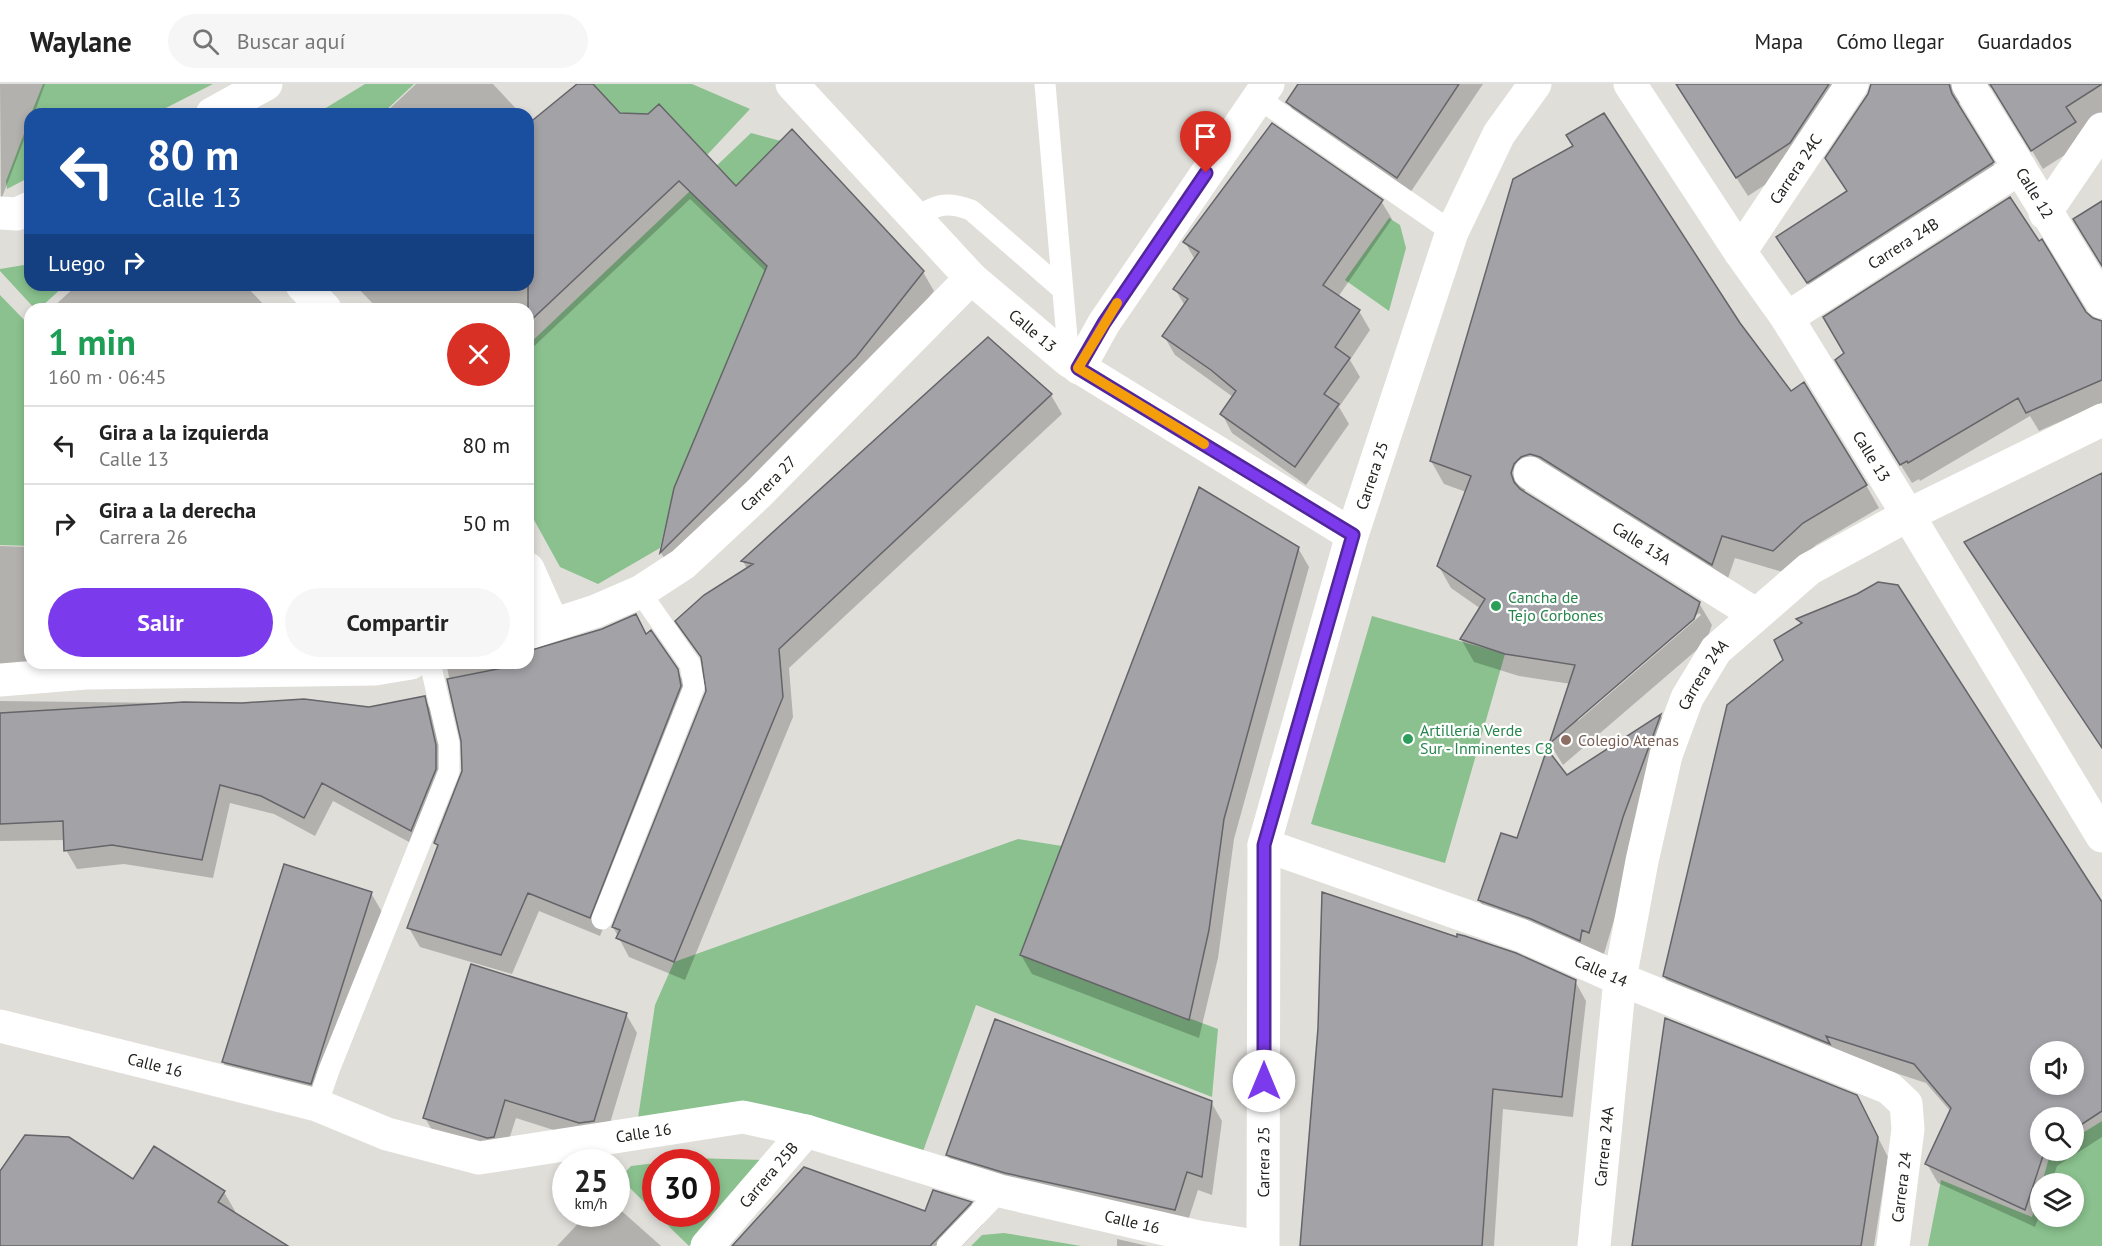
<!DOCTYPE html>
<html lang="es">
<head>
<meta charset="utf-8">
<style>
  :root { --surface:#fff; --page:#f6f6f6; --text:#222; --muted:#767676; --line:#e0e0e0; --accent:#7c3aed }
  body { margin:0; font-family:"PT Sans",sans-serif; background:var(--page); color:var(--text); height:100vh; display:flex; flex-direction:column; font-size:22px; white-space:nowrap }
  * { box-sizing:border-box; margin:0 }
  p { font-size:20px; color:var(--muted) }
  .icon { flex:none; width:33px; height:33px; fill:none; stroke:currentColor; stroke-width:2; stroke-linecap:round; stroke-linejoin:round }
  .map { position:relative; flex:1; overflow:hidden }
  .side { position:absolute; left:24px; top:219px; width:510px; height:366px; display:flex; flex-direction:column; background:var(--surface); border-radius:18px; box-shadow:0 3px 9px #0003 }
  .side>* { flex:none }
  .top-card { position:absolute; left:24px; top:24px; width:510px; height:183px; border-radius:18px; box-shadow:0 3px 9px #0003; background:#1a4fa0; color:#fff; overflow:hidden }
  .fabs { position:absolute; left:2030px; top:957px; display:grid; gap:12px }
  .fabs a { display:grid; place-items:center; width:54px; height:54px; border-radius:50%; background:var(--surface); box-shadow:0 3px 9px #0003; font-size:30px }
  .speed { position:absolute; left:552px; top:1065px; display:flex; gap:12px; font-size:30px; font-weight:700; text-align:center }
  .speed>* { display:grid; place-content:center; width:78px; height:78px; border-radius:50%; background:var(--surface); box-shadow:0 3px 9px #0003; line-height:1 }
  .speed small { font-size:15px; font-weight:400 }
  .speed .limit { border:9px solid #d22; background:#fff; color:#111 }
  .pin { position:absolute; display:grid; place-items:center; width:51px; height:51px; color:#fff; margin:-62px -26px; border-radius:50% 50% 50% 0; rotate:-45deg; box-shadow:0 0 6px #0007 }
  .pin .icon { rotate:45deg }
  .me { position:absolute; width:66px; margin:-33px; rotate:0deg; stroke-linejoin:round; filter:drop-shadow(0 0 4px #0008) }
  .turn { display:flex; align-items:center; gap:21px; height:126px; padding:0 24px; font-size:27px }
  .turn .icon { width:78px; height:78px; stroke-width:2.5 }
  .turn b { display:block; font-size:42px; line-height:51px }
  .then { display:flex; align-items:center; height:57px; padding:0 24px; background:#0003; gap:12px; font-size:22px }
  .round { display:grid; place-items:center; flex:none; width:63px; height:63px; border-radius:32px; background:var(--page) }
  .head { display:flex; align-items:center; justify-content:space-between; height:102px; padding:0 24px }
  h1 { font-size:36px; font-weight:800; line-height:45px; color:#1e9e55 }
  .button { display:flex; gap:12px; margin-top:auto; padding:12px 24px }
  .button a { flex:1; height:69px; border-radius:36px; background:var(--accent); color:#fff; font-size:24px; font-weight:800; line-height:69px; text-align:center }
  .button a+a { background:var(--page); color:var(--text) }
  ul { padding:0; list-style:none }
  li { display:flex; align-items:center; gap:18px; height:78px; padding:0 24px; border-top:2px solid var(--line) }
  li div { flex:1 }
  li b { display:block; font-size:22px }
  li em { font-style:normal }
  header { display:flex; align-items:center; gap:36px; box-sizing:border-box; height:84px; padding:0 30px; background:var(--surface); border-bottom:2px solid var(--line) }
  header strong { font-size:28px }
  nav { display:flex; gap:33px; margin-inline-start:auto; font-size:21px }
  .search { width:420px; height:54px; background:var(--page); display:flex; align-items:center; gap:15px; box-sizing:border-box; padding:0 21px; border-radius:33px; color:var(--muted); font-size:22px }
  .map>svg:first-child { display:block }
  .green { fill:#8ac18e }
  .shadow { fill:#0003; fill-rule:evenodd }
  .building { fill:#a2a2a7; stroke:#656469; stroke-width:1.5; fill-rule:evenodd }
  .lines { fill:none; stroke-linecap:round; stroke-linejoin:round }
  .service { stroke:#fff; stroke-width:21 }
  .minor { stroke:#fff; stroke-width:33 }
  .tertiary { stroke:#fff; stroke-width:33 }
  .route-casing { stroke:#51269a; stroke-width:15 }
  .route { stroke:#7c3aed; stroke-width:10 }
  .slow { stroke:#f59e0b; stroke-width:10 }
  .leisure-dot { fill:#2e9e5b; stroke:#fff; stroke-width:2 }
  .education-dot { fill:#8d6e63; stroke:#fff; stroke-width:2 }
  .labels { text-anchor:middle; stroke-width:4.5; stroke-linejoin:round; paint-order:stroke }
  .street-label { font-size:16px; fill:#22221f; stroke:#fff }
  .leisure-label { font-size:16px; fill:#27864d; stroke:#fff; text-anchor:start }
  .education-label { font-size:16px; fill:#785e54; stroke:#fff; text-anchor:start }
</style>
</head>
<body>
<header>
<strong>Waylane</strong>
<div class="search"><svg class="icon" aria-label="search" viewBox="0 0 24 24"><circle cx="10" cy="10" r="6"/><path d="M15 15l6 6"/></svg>Buscar aquí</div>
<nav><a>Mapa</a><a>Cómo llegar</a><a>Guardados</a></nav>
</header>
<div class="map">
<svg width="2102" height="1162" viewBox="0 0 2102 1162">
  <rect width="100%" height="100%" fill="#e0ded9"/>
  <!-- green -->
  <path class="green" d="M 43,0 L 213,0 L 154,30 L 31,30 Z
    M 365,0 L 414,0 L 382,30 L 316,30 Z
    M 593,0 L 692,0 L 750,25 L 707,71 L 659,20 L 634,43 Z
    M 30,34 L 30,93 L 7,105 L 6,97 Z
    M 751,49 L 781,57 L 711,128 L 767,182 L 674,404 L 660,464 L 598,500 L 560,483 L 528,425 L 528,261 Z
    M 1389,134 L 1400,141 L 1406,164 L 1389,227 L 1345,196 Z
    M 30,180 L 30,201 L 65,201 L 39,225 L 35,225 L 0,187 L 0,185 Z
    M 0,211 L 30,242 L 30,462 L 0,461 Z
    M 1372,532 L 1505,570 L 1445,779 L 1311,740 Z
    M 1018,755 L 1062,762 L 1020,871 L 1218,945 L 1212,1013 L 976,921 L 922,1070 L 638,1034 L 655,921 L 674,878 Z
    M 2102,1037 L 2102,1162 L 1928,1162 L 1941,1096 L 2032,1133 L 2040,1106 L 2040,1132 L 2073,1132 L 2073,1100 L 2042,1099 L 2050,1070 L 2055,1067 L 2073,1066 L 2073,1055 Z
    M 691,1074 L 764,1076 L 766,1083 L 689,1162 L 656,1130 L 706,1130 L 706,1078 L 656,1078 Z
    M 656,1079 L 656,1129 L 655,1129 L 620,1094 L 631,1082 Z
    M 1004,1149 L 1081,1162 L 971,1162 L 982,1151 Z"/>
  <!-- shadow -->
  <path class="shadow" d="M 0,0 L 45,0 L 34,30 L 30,30 L 30,40 L 1,116 Z
    M 416,0 L 493,0 L 521,30 L 384,30 Z
    M 578,0 L 590,0 L 620,30 L 736,104 L 792,47 L 923,188 L 934,207 L 867,292 L 672,487 L 661,469 L 676,404 L 766,188 L 690,115 L 528,268 L 528,225 L 378,225 L 355,201 L 528,201 L 528,37 L 531,40 Z
    M 1300,0 L 1483,0 L 1408,112 L 1299,37 L 1288,18 Z
    M 1676,0 L 1837,0 L 1800,78 L 1748,112 Z
    M 1929,0 L 1978,0 L 1962,11 L 1959,21 L 2004,98 L 1819,217 L 1778,154 L 1848,108 L 1827,74 Z
    M 1979,0 L 2102,0 L 2102,47 L 2043,85 L 1997,9 L 1989,2 Z
    M 1381,117 L 1392,135 L 1338,213 L 1359,227 L 1370,246 L 1350,276 L 1360,293 L 1339,323 L 1349,340 L 1306,401 L 1232,349 L 1222,330 L 1233,313 L 1175,271 L 1164,252 L 1185,222 L 1175,205 L 1195,176 L 1185,158 Z
    M 77,201 L 245,201 L 268,225 L 51,225 Z
    M 2085,229 L 2093,236 L 2102,238 L 2102,319 L 2039,347 L 2030,332 L 1920,397 L 1919,395 L 1912,399 L 1847,295 Z
    M 1739,240 L 1791,309 L 1866,401 L 1879,424 L 1816,461 L 1786,489 L 1735,474 L 1725,503 L 1527,401 L 1524,409 L 1699,519 L 1712,541 L 1706,558 L 1563,681 L 1550,660 L 1571,600 L 1519,592 L 1474,578 L 1461,555 L 1481,525 L 1451,504 L 1438,481 L 1466,408 L 1444,400 L 1431,377 ZM 1699,529 L 1701,531 L 1578,637 L 1578,633 Z
    M 1051,311 L 1062,330 L 789,584 L 793,633 L 685,896 L 629,873 L 613,843 L 708,607 L 703,577 L 677,537 L 747,485 L 743,477 Z
    M 2102,391 L 2102,663 L 1966,459 Z
    M 0,462 L 30,463 L 30,579 L 0,594 Z
    M 1298,464 L 1309,483 L 1234,755 L 1218,874 L 1199,954 L 1032,890 L 1021,871 Z
    M 1857,511 L 2102,821 L 2102,1053 L 2057,1082 L 2051,1100 L 2040,1100 L 2040,1130 L 2035,1143 L 1938,1099 L 1927,1080 L 1951,1028 L 1926,999 L 1835,969 L 1675,911 L 1664,892 L 1801,541 L 1798,536 ZM 2040,968 L 2073,968 L 2073,1000 L 2040,1000 ZM 2040,1034 L 2073,1034 L 2073,1066 L 2040,1066 Z
    M 646,551 L 677,586 L 688,606 L 691,622 L 600,852 L 539,827 L 512,890 L 420,863 L 409,844 L 438,763 L 436,759 L 462,692 L 463,657 L 446,579 L 528,579 L 528,570 Z
    M 424,614 L 435,633 L 446,682 L 422,765 L 333,717 L 315,752 L 274,730 L 230,719 L 213,794 L 124,780 L 77,785 L 66,766 L 66,756 L 0,757 L 0,617 L 170,619 L 187,659 Z
    M 1661,632 L 1675,656 L 1637,759 L 1603,873 L 1494,841 L 1479,816 L 1518,756 L 1566,693 Z
    M 371,809 L 382,828 L 321,1018 L 234,997 L 223,978 Z
    M 1459,855 L 1575,897 L 1586,917 L 1573,1033 L 1503,1025 L 1494,1162 L 1302,1162 Z
    M 626,930 L 637,949 L 605,1056 L 591,1058 L 516,1034 L 504,1071 L 436,1053 L 425,1034 Z
    M 1211,1018 L 1222,1037 L 1212,1111 L 1198,1106 L 1185,1146 L 958,1089 L 947,1070 Z
    M 1867,1032 L 1888,1073 L 1874,1162 L 1633,1162 Z
    M 0,1089 L 133,1097 L 224,1108 L 235,1127 L 234,1130 L 285,1162 L 0,1162 Z
    M 971,1119 L 983,1140 L 962,1162 L 734,1162 Z
    M 616,1122 L 661,1162 L 557,1162 L 587,1130 L 616,1130 Z
    M 1117,1155 L 1148,1162 L 1117,1162 Z"/>
  <!-- building -->
  <path class="building" d="M 577,0 L 593,0 L 620,29 L 648,30 L 659,20 L 736,102 L 792,45 L 924,187 L 856,273 L 660,469 L 674,404 L 767,182 L 679,97 L 528,239 L 528,40 Z
    M 1298,0 L 1459,0 L 1397,94 L 1286,18 Z
    M 1676,0 L 1829,0 L 1790,59 L 1736,94 Z
    M 1871,0 L 1949,0 L 1952,10 L 1994,78 L 1807,199 L 1776,153 L 1847,107 L 1825,74 L 1868,10 Z
    M 1990,0 L 2102,0 L 2066,23 L 2076,38 L 2031,67 Z
    M 1604,29 L 1740,239 L 1791,307 L 1804,298 L 1867,401 L 1803,439 L 1773,467 L 1722,452 L 1712,481 L 1540,373 L 1530,370 L 1521,373 L 1514,380 L 1511,389 L 1514,398 L 1520,405 L 1700,518 L 1694,535 L 1549,660 L 1575,581 L 1505,570 L 1460,555 L 1485,515 L 1437,482 L 1471,392 L 1430,377 L 1513,95 L 1573,62 L 1566,51 Z
    M 1272,39 L 1383,116 L 1323,201 L 1360,226 L 1335,263 L 1350,274 L 1324,310 L 1339,320 L 1295,383 L 1220,330 L 1236,307 L 1211,286 L 1162,252 L 1188,215 L 1173,205 L 1199,168 L 1183,158 Z
    M 2010,113 L 2039,157 L 2042,155 L 2086,228 L 2093,234 L 2102,237 L 2102,296 L 2026,329 L 2018,314 L 1908,379 L 1907,377 L 1900,381 L 1835,276 L 1844,269 L 1823,233 Z
    M 2102,117 L 2102,182 L 2073,135 Z
    M 988,253 L 1052,310 L 779,565 L 783,613 L 674,878 L 616,854 L 620,846 L 612,843 L 706,607 L 701,573 L 675,537 L 704,511 L 753,480 L 741,477 Z
    M 2102,389 L 2102,664 L 1964,458 Z
    M 1199,403 L 1299,463 L 1224,735 L 1209,846 L 1189,936 L 1020,871 Z
    M 1878,498 L 1898,501 L 2102,818 L 2102,1027 L 2073,1046 L 2073,1034 L 2040,1034 L 2040,1066 L 2045,1066 L 2025,1126 L 1925,1080 L 1951,1024 L 1914,980 L 1826,952 L 1830,960 L 1663,892 L 1727,621 L 1783,576 L 1774,556 L 1802,539 L 1796,535 L 1857,510 ZM 2040,968 L 2073,968 L 2073,1000 L 2040,1000 Z
    M 636,530 L 646,550 L 651,546 L 678,585 L 681,602 L 590,834 L 528,809 L 501,871 L 407,844 L 438,761 L 434,759 L 462,687 L 461,657 L 447,595 L 528,579 L 528,567 L 602,545 Z
    M 425,612 L 436,661 L 436,685 L 411,747 L 322,699 L 304,734 L 261,712 L 220,701 L 202,776 L 112,761 L 64,767 L 63,737 L 0,740 L 0,629 L 184,618 L 242,619 L 304,615 L 369,623 Z
    M 1661,630 L 1623,733 L 1589,849 L 1582,846 L 1580,857 L 1531,835 L 1478,816 L 1501,749 L 1517,754 L 1547,665 L 1567,691 Z
    M 284,780 L 372,808 L 311,1000 L 222,978 Z
    M 1322,808 L 1457,853 L 1457,850 L 1465,852 L 1516,869 L 1576,896 L 1562,1013 L 1493,1005 L 1482,1162 L 1300,1162 L 1318,944 Z
    M 471,880 L 627,929 L 594,1037 L 579,1039 L 505,1016 L 494,1053 L 487,1054 L 423,1034 Z
    M 1665,934 L 1857,1011 L 1878,1053 L 1861,1162 L 1632,1162 Z
    M 995,935 L 1212,1017 L 1202,1093 L 1187,1088 L 1175,1126 L 1005,1089 L 946,1071 Z
    M 25,1051 L 69,1053 L 133,1095 L 154,1062 L 225,1107 L 218,1118 L 288,1162 L 0,1162 L 0,1087 Z
    M 804,1083 L 925,1127 L 933,1106 L 972,1118 L 930,1162 L 732,1162 Z"/>
  <g class="lines">
    <!-- service -->
    <path class="service" d="M 1045,0 L 1069,277
      M 1258,14 L 1452,148
      M 916,134 C 936,120 947,117 971,126 L 1063,206
      M 602,835 L 694,603 L 690,580 L 640,508
      M 317,1021 L 329,986 L 449,687 L 449,660 L 430,579
      M 947,1162 L 1000,1107"/>
    <!-- minor -->
    <g class="minor">
      <path id="s1" d="M 792,0 L 971,194 L 1069,277 L 1352,451"/>
      <path id="s2" d="M 1630,0 L 1740,168 L 1787,234 L 1908,431"/>
      <path id="s3" d="M 1968,0 L 2102,218"/>
      <path d="M 212,30 L 266,0"/>
      <path d="M 0,129 L 17,130 L 30,124"/>
      <path d="M 2045,129 L 2102,45"/>
      <path id="s4" d="M 1740,168 L 1852,0"/>
      <path d="M 302,201 L 325,225"/>
      <path id="s5" d="M 1787,234 L 2020,84"/>
      <path d="M 1079,284 L 1104,239 L 1268,0"/>
      <path id="s6" d="M 1530,389 L 1755,530"/>
      <path d="M 528,485 L 553,541"/>
      <path id="s7" d="M 528,549 L 596,527 L 640,508 L 683,480 L 759,409 L 971,194"/>
      <path d="M 0,596 L 86,589 L 375,585 L 411,579"/>
      <path id="s8" d="M 1264,761 L 1523,852 L 1620,895 L 1889,1004 L 1906,1020 L 1908,1045 L 1893,1162"/>
      <path id="s9" d="M 0,942 L 317,1021 L 387,1050 L 479,1074 L 743,1033 L 806,1047 L 1000,1107 L 1199,1153 L 1255,1162"/>
      <path id="s10" d="M 707,1162 L 806,1047"/>
      <path id="s11" d="M 1263,1162 L 1264,761 L 1352,451 L 1452,148 L 1499,50 L 1535,0"/>
    </g>
    <!-- tertiary -->
    <g class="tertiary">
      <path d="M 1908,431 L 2102,752"/>
      <path id="s12" d="M 1594,1162 L 1620,895 L 1642,777 L 1666,671 L 1687,614 L 1716,566 L 1809,485 L 1908,431 L 2102,336"/>
    </g>
  </g>
  <g class="lines">
    <!-- route casing -->
    <g class="route-casing">
      <path id="route" d="M 1206,89 L 1104,239 L 1078,284 L 1353,451 L 1264,761 L 1264,997"/>
    </g>
    <!-- route -->
    <use href="#route" class="route"/>
    <!-- slow -->
    <path class="slow" d="M 1117,219 L 1078,284 L 1204,360"/>
  </g>
  <!-- markers -->
  <g class="leisure-dot">
    <circle cx="1496" cy="522" r="6"/>
    <circle cx="1408" cy="655" r="6"/>
  </g>
  <circle class="education-dot" cx="1566" cy="656" r="6"/>
  <g class="labels">
    <!-- street labels -->
    <g class="street-label">
      <text dy="6" stroke="none"><textPath href="#s4" startOffset="100">Carrera 24C</textPath></text>
      <text dy="6" stroke="none"><textPath href="#s3" startOffset="128">Calle 12</textPath></text>
      <text dy="6" stroke="none"><textPath href="#s5" startOffset="138">Carrera 24B</textPath></text>
      <text dy="6" stroke="none"><textPath href="#s1" startOffset="345">Calle 13</textPath></text>
      <text dy="6" stroke="none"><textPath href="#s2" startOffset="444">Calle 13</textPath></text>
      <text dy="6" stroke="none"><textPath href="#s11" startOffset="786">Carrera 25</textPath></text>
      <text dy="6" stroke="none"><textPath href="#s7" startOffset="288">Carrera 27</textPath></text>
      <text dy="6" stroke="none"><textPath href="#s6" startOffset="132">Calle 13A</textPath></text>
      <text dy="6" stroke="none"><textPath href="#s12" startOffset="586">Carrera 24A</textPath></text>
      <text dy="6" stroke="none"><textPath href="#s8" startOffset="360">Calle 14</textPath></text>
      <text dy="6" stroke="none"><textPath href="#s9" startOffset="160">Calle 16</textPath></text>
      <text dy="6" stroke="none"><textPath href="#s9" startOffset="664">Calle 16</textPath></text>
      <text dy="6" stroke="none"><textPath href="#s12" startOffset="100">Carrera 24A</textPath></text>
      <text dy="6" stroke="none"><textPath href="#s11" startOffset="84">Carrera 25</textPath></text>
      <text dy="6" stroke="none"><textPath href="#s10" startOffset="94">Carrera 25B</textPath></text>
      <text transform="translate(1901 1103) rotate(-83)" y="6">Carrera 24</text>
      <text dy="6" stroke="none"><textPath href="#s9" startOffset="1168">Calle 16</textPath></text>
    </g>
    <!-- leisure labels -->
    <g class="leisure-label">
      <text x="1508" y="519">Cancha de<tspan x="1508" dy="18">Tejo Corbones</tspan></text>
      <text x="1420" y="652">Artillería Verde<tspan x="1420" dy="18">Sur - Inminentes C8</tspan></text>
    </g>
    <!-- education labels -->
    <g class="education-label">
      <text x="1578" y="662">Colegio Atenas</text>
    </g>
  </g>
</svg>
<div class="fabs">
<a><svg class="icon" aria-label="sound" viewBox="0 0 24 24"><path d="M4 9h4l5-4v14l-5-4H4zM17 9q2 3 0 6"/></svg></a>
<a><svg class="icon" aria-label="search" viewBox="0 0 24 24"><circle cx="10" cy="10" r="6"/><path d="M15 15l6 6"/></svg></a>
<a><svg class="icon" aria-label="layers" viewBox="0 0 24 24"><path d="M12 4l9 5-9 5-9-5zM3 14l9 5 9-5"/></svg></a>
</div>
<div class="speed"><div>25<small>km/h</small></div><div class="limit">30</div></div>
<div class="pin" style="left:1206px;top:89px;background:#d93025"><svg class="icon" aria-label="arrive" viewBox="0 0 24 24"><path d="M6 21V4h12l-3 4 3 4H6"/></svg></div>
<svg class="me" style="left:1264px;top:997px" viewBox="-20 -20 40 40"><circle r="19" fill="#fff"/><path d="M0-13L10 11 0 6-10 11z" fill="#7c3aed"/></svg>
<div class="top-card">
<div class="turn"><svg class="icon" aria-label="left" viewBox="0 0 24 24"><path d="M17 20v-9H6M10 6l-5 5 5 5"/></svg><div><b>80 m</b>Calle 13</div></div>
<div class="then">Luego<svg class="icon" aria-label="right" viewBox="0 0 24 24"><path d="M7 20v-9h11M14 6l5 5-5 5"/></svg></div>
</div>
<section class="side">
<div class="head"><div><h1>1 min</h1><p>160 m · 06:45</p></div><a class="round" style="background:#d93025;color:#fff"><svg class="icon" aria-label="close" viewBox="0 0 24 24"><path d="M6 6l12 12M18 6L6 18"/></svg></a></div>
<ul>
<li><svg class="icon" aria-label="left" viewBox="0 0 24 24"><path d="M17 20v-9H6M10 6l-5 5 5 5"/></svg><div><b>Gira a la izquierda</b><p>Calle 13</p></div><em>80 m</em></li>
<li><svg class="icon" aria-label="right" viewBox="0 0 24 24"><path d="M7 20v-9h11M14 6l5 5-5 5"/></svg><div><b>Gira a la derecha</b><p>Carrera 26</p></div><em>50 m</em></li>
</ul>
<div class="button"><a>Salir</a><a>Compartir</a></div>
</section>
</div>
</body>
</html>
